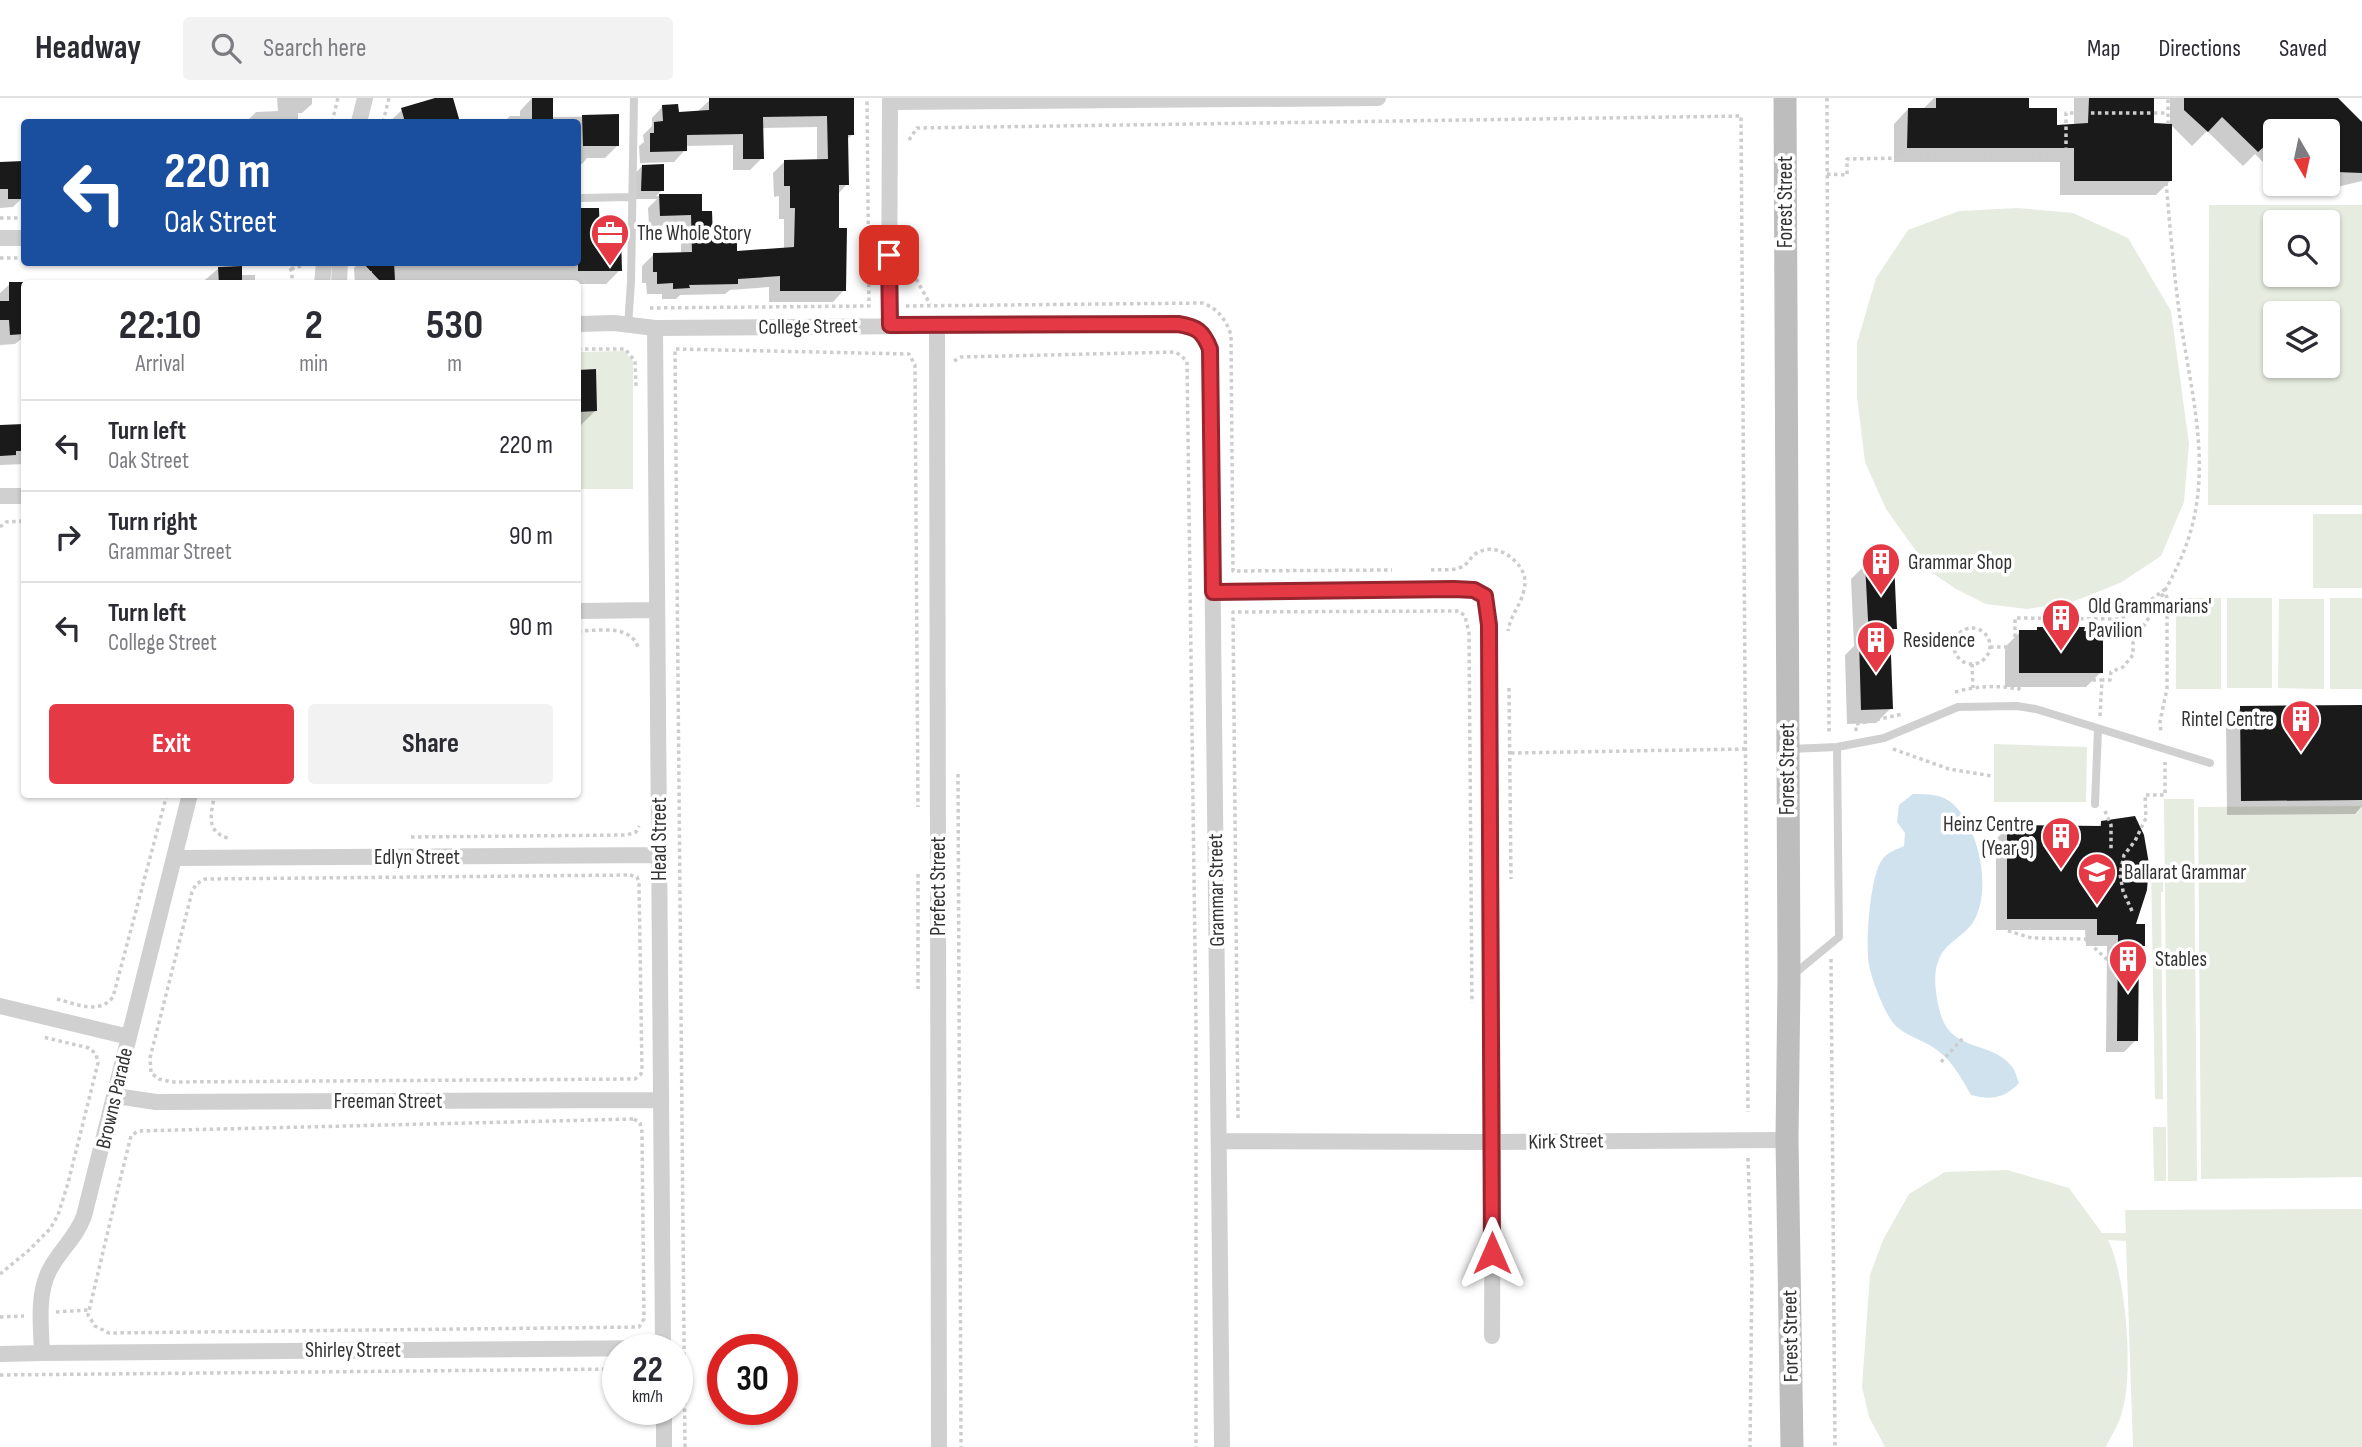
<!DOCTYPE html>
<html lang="en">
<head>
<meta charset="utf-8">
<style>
  :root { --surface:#fff; --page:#f2f2f3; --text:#2b2b33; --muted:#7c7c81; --line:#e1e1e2; --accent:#e63946 }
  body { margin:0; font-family:"Sofia Sans Condensed",sans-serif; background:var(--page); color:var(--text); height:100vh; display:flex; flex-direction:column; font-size:26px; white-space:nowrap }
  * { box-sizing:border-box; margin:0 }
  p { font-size:23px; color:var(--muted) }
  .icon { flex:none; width:38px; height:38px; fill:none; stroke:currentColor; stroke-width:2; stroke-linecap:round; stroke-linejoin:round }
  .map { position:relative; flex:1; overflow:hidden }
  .drawer { position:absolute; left:21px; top:182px; width:560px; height:518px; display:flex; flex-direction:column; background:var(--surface); border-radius:7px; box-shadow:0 2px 5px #0004 }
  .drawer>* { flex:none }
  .top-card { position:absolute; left:21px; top:21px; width:560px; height:147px; border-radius:7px; box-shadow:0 2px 5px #0004; background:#1a4fa0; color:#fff; overflow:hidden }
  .needle { width:46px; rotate:171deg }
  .controls { position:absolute; left:2263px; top:21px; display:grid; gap:14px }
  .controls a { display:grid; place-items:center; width:77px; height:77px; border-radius:7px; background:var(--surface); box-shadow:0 2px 5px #0004; font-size:35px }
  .speed { position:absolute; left:602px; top:1236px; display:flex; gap:14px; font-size:35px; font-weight:700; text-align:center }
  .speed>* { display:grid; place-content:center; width:91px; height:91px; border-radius:50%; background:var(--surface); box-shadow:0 2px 5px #0004; line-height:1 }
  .speed small { font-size:18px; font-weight:400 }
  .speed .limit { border:10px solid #d22; background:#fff; color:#111 }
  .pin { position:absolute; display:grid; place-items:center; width:60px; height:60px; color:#fff; margin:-30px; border-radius:14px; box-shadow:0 4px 10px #0006 }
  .me { position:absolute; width:77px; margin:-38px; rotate:0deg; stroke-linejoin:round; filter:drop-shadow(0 0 5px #0008) }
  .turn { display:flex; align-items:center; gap:24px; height:147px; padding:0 28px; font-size:32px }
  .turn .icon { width:91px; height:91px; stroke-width:2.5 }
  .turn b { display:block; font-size:49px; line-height:60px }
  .eta { display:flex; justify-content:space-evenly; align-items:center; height:119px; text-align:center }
  .eta b { font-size:42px; font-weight:700; line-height:49px }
  .button { display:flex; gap:14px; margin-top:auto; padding:14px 28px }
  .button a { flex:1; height:80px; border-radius:7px; background:var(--accent); color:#fff; font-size:28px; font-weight:700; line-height:80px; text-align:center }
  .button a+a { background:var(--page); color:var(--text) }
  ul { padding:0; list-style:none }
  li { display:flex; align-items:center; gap:21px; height:91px; padding:0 28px; border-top:2px solid var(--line) }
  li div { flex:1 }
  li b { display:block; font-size:26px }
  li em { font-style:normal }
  header { display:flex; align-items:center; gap:42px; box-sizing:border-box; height:98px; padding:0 35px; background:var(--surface); border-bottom:2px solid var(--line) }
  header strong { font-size:33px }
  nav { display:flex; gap:38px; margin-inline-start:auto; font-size:24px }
  .search { width:490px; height:63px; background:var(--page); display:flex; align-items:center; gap:18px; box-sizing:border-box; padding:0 24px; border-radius:7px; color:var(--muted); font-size:26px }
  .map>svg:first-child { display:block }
  .green { fill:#e6ecdf; fill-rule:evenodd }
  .water { fill:#cfe2ee }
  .shadow { fill:#0003; fill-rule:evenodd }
  .building { fill:#1a1a1a }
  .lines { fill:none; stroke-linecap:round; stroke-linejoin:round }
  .path { stroke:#cdcdcd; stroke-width:3.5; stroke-dasharray:3.5 3.5; stroke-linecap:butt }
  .lane { stroke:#d0d0d0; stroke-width:8 }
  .street { stroke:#d0d0d0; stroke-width:16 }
  .secondary { stroke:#bdbdbd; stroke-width:23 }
  .route-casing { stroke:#96252e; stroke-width:18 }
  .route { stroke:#e63946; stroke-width:12 }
  .labels { text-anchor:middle; stroke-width:7; stroke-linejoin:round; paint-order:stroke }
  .street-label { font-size:21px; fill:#333; stroke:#fff }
  .poi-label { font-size:21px; fill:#333; stroke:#fff; text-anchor:start }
</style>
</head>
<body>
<header>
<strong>Headway</strong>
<div class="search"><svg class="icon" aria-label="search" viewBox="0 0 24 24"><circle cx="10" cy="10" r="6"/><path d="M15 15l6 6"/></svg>Search here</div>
<nav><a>Map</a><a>Directions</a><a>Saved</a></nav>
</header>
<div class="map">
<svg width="2362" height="1349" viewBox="0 0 2362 1349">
  <rect width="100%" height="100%" fill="#fff"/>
  <!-- green -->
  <path class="green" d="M 2209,107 L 2362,107 L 2362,407 L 2208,407 ZM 2275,124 L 2328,124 L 2328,177 L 2275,177 ZM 2275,215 L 2328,215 L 2328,268 L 2275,268 Z
    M 2018,110 L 2073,115 L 2128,140 L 2171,213 L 2189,346 L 2184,404 L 2161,458 L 2120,485 L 2072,504 L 2027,511 L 1986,506 L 1956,491 L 1931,474 L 1886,411 L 1865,364 L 1857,299 L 1857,245 L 1876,180 L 1908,132 L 1959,113 Z
    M 624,253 L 633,263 L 633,391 L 578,391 L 578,254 Z
    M 2313,416 L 2362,416 L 2362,490 L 2313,490 Z
    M 2176,500 L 2221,500 L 2221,591 L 2176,591 Z
    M 2227,500 L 2272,500 L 2272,590 L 2227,590 Z
    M 2330,500 L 2362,500 L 2362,591 L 2330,591 Z
    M 2279,501 L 2324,501 L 2324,591 L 2278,590 Z
    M 1994,646 L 2087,649 L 2086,704 L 1994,704 Z
    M 2164,701 L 2194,701 L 2197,1083 L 2168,1083 Z
    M 2362,708 L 2362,1079 L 2201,1081 L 2198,709 Z
    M 2163,767 L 2163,794 L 2161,794 L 2163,1001 L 2155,1001 L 2151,768 Z
    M 2153,1029 L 2166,1029 L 2166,1083 L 2154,1083 Z
    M 2007,1072 L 2069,1090 L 2102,1135 L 2126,1135 L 2125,1112 L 2362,1111 L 2362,1349 L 2133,1349 L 2126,1143 L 2108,1142 C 2126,1178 2134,1275 2122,1314 C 2119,1326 2111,1338 2106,1349 L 1885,1349 L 1869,1319 L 1862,1289 L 1870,1177 L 1883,1142 L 1909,1096 L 1945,1074 Z"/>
  <!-- water -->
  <path class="water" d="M 1913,696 C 1927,696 1943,696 1953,706 C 1980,731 1993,795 1972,826 C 1962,839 1945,846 1939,861 C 1932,877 1936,898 1940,914 C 1951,956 1992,941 2013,970 C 2016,974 2017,981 2019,985 C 2004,1001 1991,1002 1971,997 C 1961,979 1950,959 1931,948 C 1918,940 1900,936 1891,922 C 1881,906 1873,885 1869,867 C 1865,848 1870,777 1882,762 C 1887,754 1896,752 1904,748 L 1905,735 L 1897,724 L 1899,707 Z"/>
  <!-- shadow -->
  <path class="shadow" d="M 277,0 L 312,0 L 312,6 L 302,15 L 298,15 L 298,24 L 246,24 L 256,14 L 278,13 Z
    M 442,0 L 451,0 L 458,22 L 455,24 L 389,24 L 402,12 Z
    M 532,0 L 551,0 L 552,19 L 617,18 L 618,47 L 605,60 L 587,60 L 582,66 L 578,66 L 578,24 L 504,24 L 510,18 L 520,18 L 520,13 Z
    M 732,0 L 852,0 L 852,37 L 846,42 L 847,86 L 838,96 L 838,132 L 844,192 L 833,204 L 769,204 L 769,189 L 730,192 L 725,196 L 680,197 L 676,201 L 662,201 L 662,196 L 647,196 L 646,185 L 642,185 L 642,168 L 653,157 L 681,156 L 681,127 L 649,128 L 648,110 L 657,101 L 633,101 L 633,78 L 642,68 L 662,92 L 656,98 L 700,98 L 700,115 L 711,142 L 736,155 L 784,151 L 784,121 L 779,121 L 779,98 L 774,99 L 773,75 L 785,63 L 817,63 L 817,29 L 762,30 L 762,60 L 750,72 L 733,72 L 733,47 L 685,48 L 685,52 L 674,64 L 640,65 L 639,48 L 644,44 L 643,37 L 652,28 L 652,20 L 663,8 L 677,16 L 698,13 L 710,2 Z
    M 1934,0 L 2027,0 L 2027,12 L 2055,29 L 2074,28 L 2074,0 L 2335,0 L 2362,26 L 2362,83 L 2333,90 L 2320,86 L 2328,86 L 2328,33 L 2275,33 L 2275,65 L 2270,71 L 2255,56 L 2243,68 L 2207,33 L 2192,48 L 2171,27 L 2171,82 L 2156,97 L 2060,97 L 2060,64 L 1894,64 L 1894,26 L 1908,11 L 1922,12 ZM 2152,1 L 2170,1 L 2170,28 L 2152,27 Z
    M 0,65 L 24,65 L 24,101 L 21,101 L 13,109 L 0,110 Z
    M 598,111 L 599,139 L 620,172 L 606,186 L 355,186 L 354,170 L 359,164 L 578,164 L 578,112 Z
    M 219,170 L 240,177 L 255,177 L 255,186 L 200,186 Z
    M 10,186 L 24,186 L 24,242 L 20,242 L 15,246 L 0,247 L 0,195 Z
    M 578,273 L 595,273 L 595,313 L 581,327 L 578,327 Z
    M 0,328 L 24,328 L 24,366 L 0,367 Z
    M 1866,466 L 1895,530 L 1889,537 L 1891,610 L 1876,625 L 1847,626 L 1845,557 L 1854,548 L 1851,481 Z
    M 2038,531 L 2101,574 L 2086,589 L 2005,589 L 2005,549 L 2020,534 L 2035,534 Z
    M 2362,609 L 2362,708 L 2355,716 L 2227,717 L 2226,625 L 2241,610 Z
    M 2102,724 L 2134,827 L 2143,847 L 2138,853 L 2136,942 L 2124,954 L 2106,954 L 2107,848 L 2086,848 L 2085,832 L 1996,832 L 1996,741 L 2008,729 L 2097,730 Z"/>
  <!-- building -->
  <path class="building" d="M 435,0 L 453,0 L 460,24 L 405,24 L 401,10 Z
    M 532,0 L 553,0 L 553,24 L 532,24 Z
    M 709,0 L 854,0 L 854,37 L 848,37 L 849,87 L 839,87 L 839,130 L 847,130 L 846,193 L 780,193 L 780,178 L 738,181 L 738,186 L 689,187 L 690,190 L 673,191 L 673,185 L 657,186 L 657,174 L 653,174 L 653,155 L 692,154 L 691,117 L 660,118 L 659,96 L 702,96 L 702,113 L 712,113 L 713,140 L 737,140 L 737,153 L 794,149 L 795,110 L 790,110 L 790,88 L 784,88 L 784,62 L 828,61 L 827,18 L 763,19 L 764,61 L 743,61 L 743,36 L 687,37 L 687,53 L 650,54 L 650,35 L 654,35 L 654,24 L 663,23 L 662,7 L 678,6 L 679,14 L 709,12 Z
    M 1936,0 L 2029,0 L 2029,10 L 2057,10 L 2057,27 L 2088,25 L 2089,0 L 2154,0 L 2154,25 L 2172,26 L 2172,83 L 2074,83 L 2074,50 L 1907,50 L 1908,10 L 1936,10 Z
    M 2184,0 L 2338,0 L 2362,24 L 2362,75 L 2337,74 L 2328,69 L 2328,33 L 2275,33 L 2275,39 L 2258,54 L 2222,19 L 2208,34 L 2184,12 Z
    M 619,16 L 619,48 L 583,48 L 582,17 Z
    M 24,63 L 24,101 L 8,101 L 8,91 L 0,91 L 0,64 Z
    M 664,66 L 664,93 L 641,93 L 642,67 Z
    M 578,110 L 599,110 L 600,137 L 621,137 L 622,173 L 578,173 Z
    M 362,164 L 394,164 L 395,182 L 380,183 Z
    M 242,168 L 242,186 L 219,186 L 218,169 Z
    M 9,184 L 24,184 L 24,236 L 10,237 L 9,222 L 0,222 L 0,203 L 9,203 Z
    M 596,271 L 597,313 L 578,314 L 578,272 Z
    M 24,326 L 24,353 L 16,353 L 16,357 L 0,358 L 0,327 Z
    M 1894,463 L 1897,531 L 1890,531 L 1893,611 L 1861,612 L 1859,541 L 1869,541 L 1865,465 Z
    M 2037,529 L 2085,529 L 2084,533 L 2103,533 L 2103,575 L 2019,575 L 2019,532 L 2037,532 Z
    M 2362,607 L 2362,702 L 2241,703 L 2240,608 Z
    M 2135,718 L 2144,737 L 2149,766 L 2147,792 L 2136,826 L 2145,826 L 2145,848 L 2139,848 L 2138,943 L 2117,943 L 2118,837 L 2097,837 L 2097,821 L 2007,821 L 2007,727 L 2101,728 L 2101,723 Z"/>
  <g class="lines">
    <!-- path -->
    <path class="path" d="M 1827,0 L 1829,636
      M 332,24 L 338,0
      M 383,24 L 389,0
      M 2168,26 L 2168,0
      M 909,42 L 917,30 L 1741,18 L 1748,1014
      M 1827,76 L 1847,77 L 1847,61 L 2066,57 L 2066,15 L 2168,15
      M 0,120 L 24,120
      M 909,127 L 909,168 L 930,206
      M 0,160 L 24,160
      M 287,164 L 292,174 L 292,186
      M 291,171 L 301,168
      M 370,173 L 370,184 L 607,184
      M 906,208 L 1202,205 C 1218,210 1226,222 1231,237 L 1233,473 L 1392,472
      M 650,210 L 869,208 L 867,0
      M 578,251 L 625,251 L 635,263 L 636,288
      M 954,263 L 961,259 L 1176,254 L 1187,263 L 1196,926 L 1196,1349
      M 0,429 L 6,424 L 24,423
      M 1431,472 C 1440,471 1451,473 1459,470 C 1467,468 1469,461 1475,456 C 1489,447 1504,452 1515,463 C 1523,471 1527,480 1524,492 C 1521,507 1510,518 1508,533
      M1954 548a18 18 0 1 1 36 0a18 18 0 1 1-36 0Z
      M 578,533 C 599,533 632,525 639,552
      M 1990,549 L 2015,549 L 2015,520 L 2119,521 L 2135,514 L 2164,492 L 2167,500 L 2167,591 L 2160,623 L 2161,636
      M 1972,566 L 1973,590
      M 1509,590 L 1511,781
      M 1955,594 C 1977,588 1997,587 2019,591 L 2019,582 L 2102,582
      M 2100,618 L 2102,582 L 2110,582 L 2111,574 L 2123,569 L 2133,557 L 2133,545 C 2153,513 2176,478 2188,442 C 2212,370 2192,298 2181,226 C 2174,179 2170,130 2166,83
      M 1856,633 L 1856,626 L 1903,616
      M 1893,651 L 1949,671 L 1992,678
      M 1511,655 L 1746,651
      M 958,676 L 961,1349
      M 215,696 C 211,715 205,734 228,740
      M 2105,713 L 2111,727 L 2111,751
      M 411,739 L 627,737 L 636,734 L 639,728
      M 918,776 L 918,891
      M 630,777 L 637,779 L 639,784 L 642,972 L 641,976 L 635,981 L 172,984 L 159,981 L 151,975 L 150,960 L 192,794 L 196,786 L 205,781 Z
      M 2005,793 L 2005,832 L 2032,840 L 2085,841 L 2112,866 L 2113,939
      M 2132,813 L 2123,793 L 2120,776 L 2124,757 L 2135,743 L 2146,720 L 2145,697 L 2165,697 L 2165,664
      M 1831,861 L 1835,1349
      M 57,901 C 76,906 99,917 113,899 L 167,696
      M 1941,964 L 1964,939
      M 1238,1020 L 1233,514 L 1452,513 L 1459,513 L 1465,518 L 1469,535 L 1472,905
      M 634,1021 L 640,1025 L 642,1034 L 644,1221 L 639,1229 L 109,1235 L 95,1228 L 88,1217 L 122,1074 L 131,1038 L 138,1033 Z
      M 1748,1060 L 1752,1173 L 1750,1349
      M 0,1176 L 28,1153 L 50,1131 L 58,1117 L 68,1085 L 98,965 L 96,956 L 89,950 L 43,939
      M 56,1214 L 88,1212
      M 0,1219 L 24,1218
      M 0,1277 L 618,1271
      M 685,1349 L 675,251 L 909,256 L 915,267 L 918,709"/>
    <!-- lane -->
    <path class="lane" d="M 578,100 L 632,99
      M 628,228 L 631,184 L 634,0
      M 1790,651 L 1837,649 L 1884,640 L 1958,609 L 2017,608 L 2036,611 L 2210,665
      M 2095,706 L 2098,631
      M 1794,876 L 1839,839 L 1837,649"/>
    <!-- street -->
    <path class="street" d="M 890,4 L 1378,0
      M 359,24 L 365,0
      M 0,140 L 24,140
      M 322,186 L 324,164
      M 339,186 L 340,164
      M 578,226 L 614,225 L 655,230 L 1178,226 C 1197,229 1203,233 1210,251 L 1222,1349
      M 889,227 L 890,0
      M 937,227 L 939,1349
      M 655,230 L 663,1251
      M 0,398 L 24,398
      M 1213,494 L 1466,491 L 1474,492 L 1485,498 L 1489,527 L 1493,1044 L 1492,1238
      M 578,513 L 657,512
      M 175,760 L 659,757
      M 0,908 L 129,939
      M 116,998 L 156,1004 L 661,1002
      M 1219,1043 L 1493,1044 L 1787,1042
      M 42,1255 L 663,1250
      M 0,1256 L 42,1255 C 41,1228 37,1197 49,1173 C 59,1153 76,1140 84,1118 L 190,696
      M 664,1311 L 664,1349"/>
    <!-- secondary -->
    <path class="secondary" d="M 1785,0 L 1789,881 L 1787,1042 L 1792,1349"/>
  </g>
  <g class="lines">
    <!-- route casing -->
    <g class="route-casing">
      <path id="route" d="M 889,157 L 890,227 L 1178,226 C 1197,229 1203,233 1210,251 L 1213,494 L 1454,491 L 1474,492 L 1485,498 L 1489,527 L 1492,1155"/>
    </g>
    <!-- route -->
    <use href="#route" class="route"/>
  </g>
  <!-- icons -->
  <defs>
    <g id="office-pin" transform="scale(2.0125)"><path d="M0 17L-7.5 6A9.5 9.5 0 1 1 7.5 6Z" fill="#e63946" stroke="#fff"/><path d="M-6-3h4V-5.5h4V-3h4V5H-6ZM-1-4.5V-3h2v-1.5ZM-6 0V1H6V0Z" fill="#fff"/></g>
    <g id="building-pin" transform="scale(2.0125)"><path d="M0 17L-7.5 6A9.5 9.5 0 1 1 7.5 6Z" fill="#e63946" stroke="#fff"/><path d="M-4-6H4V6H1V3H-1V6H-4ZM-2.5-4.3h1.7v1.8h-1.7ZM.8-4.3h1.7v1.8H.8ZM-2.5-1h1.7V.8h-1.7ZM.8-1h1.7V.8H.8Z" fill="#fff"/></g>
    <g id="school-pin" transform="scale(2.0125)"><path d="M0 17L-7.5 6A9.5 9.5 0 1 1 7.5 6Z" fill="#e63946" stroke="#fff"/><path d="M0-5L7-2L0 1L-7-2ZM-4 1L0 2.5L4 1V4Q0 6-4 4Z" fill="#fff"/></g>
  </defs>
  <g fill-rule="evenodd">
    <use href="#office-pin" x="610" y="135"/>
    <use href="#building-pin" x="1881" y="464"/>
    <use href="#building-pin" x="2061" y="520"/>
    <use href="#building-pin" x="1876" y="542"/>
    <use href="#building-pin" x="2301" y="621"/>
    <use href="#building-pin" x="2061" y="738"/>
    <use href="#school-pin" x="2097" y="774"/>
    <use href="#building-pin" x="2128" y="861"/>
  </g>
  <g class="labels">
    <!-- street labels -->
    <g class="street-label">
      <text transform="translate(1785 104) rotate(-90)" y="7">Forest Street</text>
      <text transform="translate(808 228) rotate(-1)" y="7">College Street</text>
      <text transform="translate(1787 671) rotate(-90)" y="7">Forest Street</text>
      <text transform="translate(659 741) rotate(-90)" y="7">Head Street</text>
      <text x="417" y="766">Edlyn Street</text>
      <text transform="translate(938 788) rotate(-90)" y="7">Prefect Street</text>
      <text transform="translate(1216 792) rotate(-91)" y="7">Grammar Street</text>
      <text transform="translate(114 1000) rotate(-77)" y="7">Browns Parade</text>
      <text x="388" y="1010">Freeman Street</text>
      <text transform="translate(1566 1043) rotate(-1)" y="7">Kirk Street</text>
      <text transform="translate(1790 1238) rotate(-91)" y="7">Forest Street</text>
      <text x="353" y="1259">Shirley Street</text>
    </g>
    <!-- poi labels -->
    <g class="poi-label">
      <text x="637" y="142">The Whole Story</text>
      <text x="1908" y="471">Grammar Shop</text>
      <text x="2088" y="515">Old Grammarians'<tspan x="2088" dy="24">Pavilion</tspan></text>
      <text x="1903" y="549">Residence</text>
      <text x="2274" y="628" text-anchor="end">Rintel Centre</text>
      <text x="2034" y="733" text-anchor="end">Heinz Centre<tspan x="2034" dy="24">(Year 9)</tspan></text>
      <text x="2124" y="781">Ballarat Grammar</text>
      <text x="2155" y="868">Stables</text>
    </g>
  </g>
</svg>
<div class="controls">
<a><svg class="needle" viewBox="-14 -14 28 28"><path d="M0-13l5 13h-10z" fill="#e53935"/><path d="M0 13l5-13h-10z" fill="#7c7c81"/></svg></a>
<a><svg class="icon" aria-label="search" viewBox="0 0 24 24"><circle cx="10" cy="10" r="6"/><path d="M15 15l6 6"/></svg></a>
<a><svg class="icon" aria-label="layers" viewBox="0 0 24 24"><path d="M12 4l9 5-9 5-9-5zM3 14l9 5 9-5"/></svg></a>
</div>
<div class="speed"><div>22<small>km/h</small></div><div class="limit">30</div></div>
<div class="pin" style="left:889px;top:157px;background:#d93025"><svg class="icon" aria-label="arrive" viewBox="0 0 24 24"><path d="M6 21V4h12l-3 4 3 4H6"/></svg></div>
<svg class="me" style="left:1492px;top:1155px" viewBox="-20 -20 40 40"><path d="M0-17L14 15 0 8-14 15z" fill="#e63946" stroke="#fff" stroke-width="4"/></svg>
<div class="top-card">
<div class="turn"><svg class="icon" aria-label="left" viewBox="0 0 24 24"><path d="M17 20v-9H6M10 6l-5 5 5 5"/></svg><div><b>220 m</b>Oak Street</div></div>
</div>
<section class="drawer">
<div class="eta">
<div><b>22:10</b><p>Arrival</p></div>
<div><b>2</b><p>min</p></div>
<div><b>530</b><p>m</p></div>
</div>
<ul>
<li><svg class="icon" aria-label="left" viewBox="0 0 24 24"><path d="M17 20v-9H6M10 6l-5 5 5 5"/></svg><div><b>Turn left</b><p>Oak Street</p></div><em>220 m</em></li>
<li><svg class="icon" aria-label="right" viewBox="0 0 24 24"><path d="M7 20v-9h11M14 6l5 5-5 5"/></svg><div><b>Turn right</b><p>Grammar Street</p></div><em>90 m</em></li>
<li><svg class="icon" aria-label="left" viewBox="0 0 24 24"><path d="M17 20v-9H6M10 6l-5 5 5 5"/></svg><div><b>Turn left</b><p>College Street</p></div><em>90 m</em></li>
</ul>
<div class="button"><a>Exit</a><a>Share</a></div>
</section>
</div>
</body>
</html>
